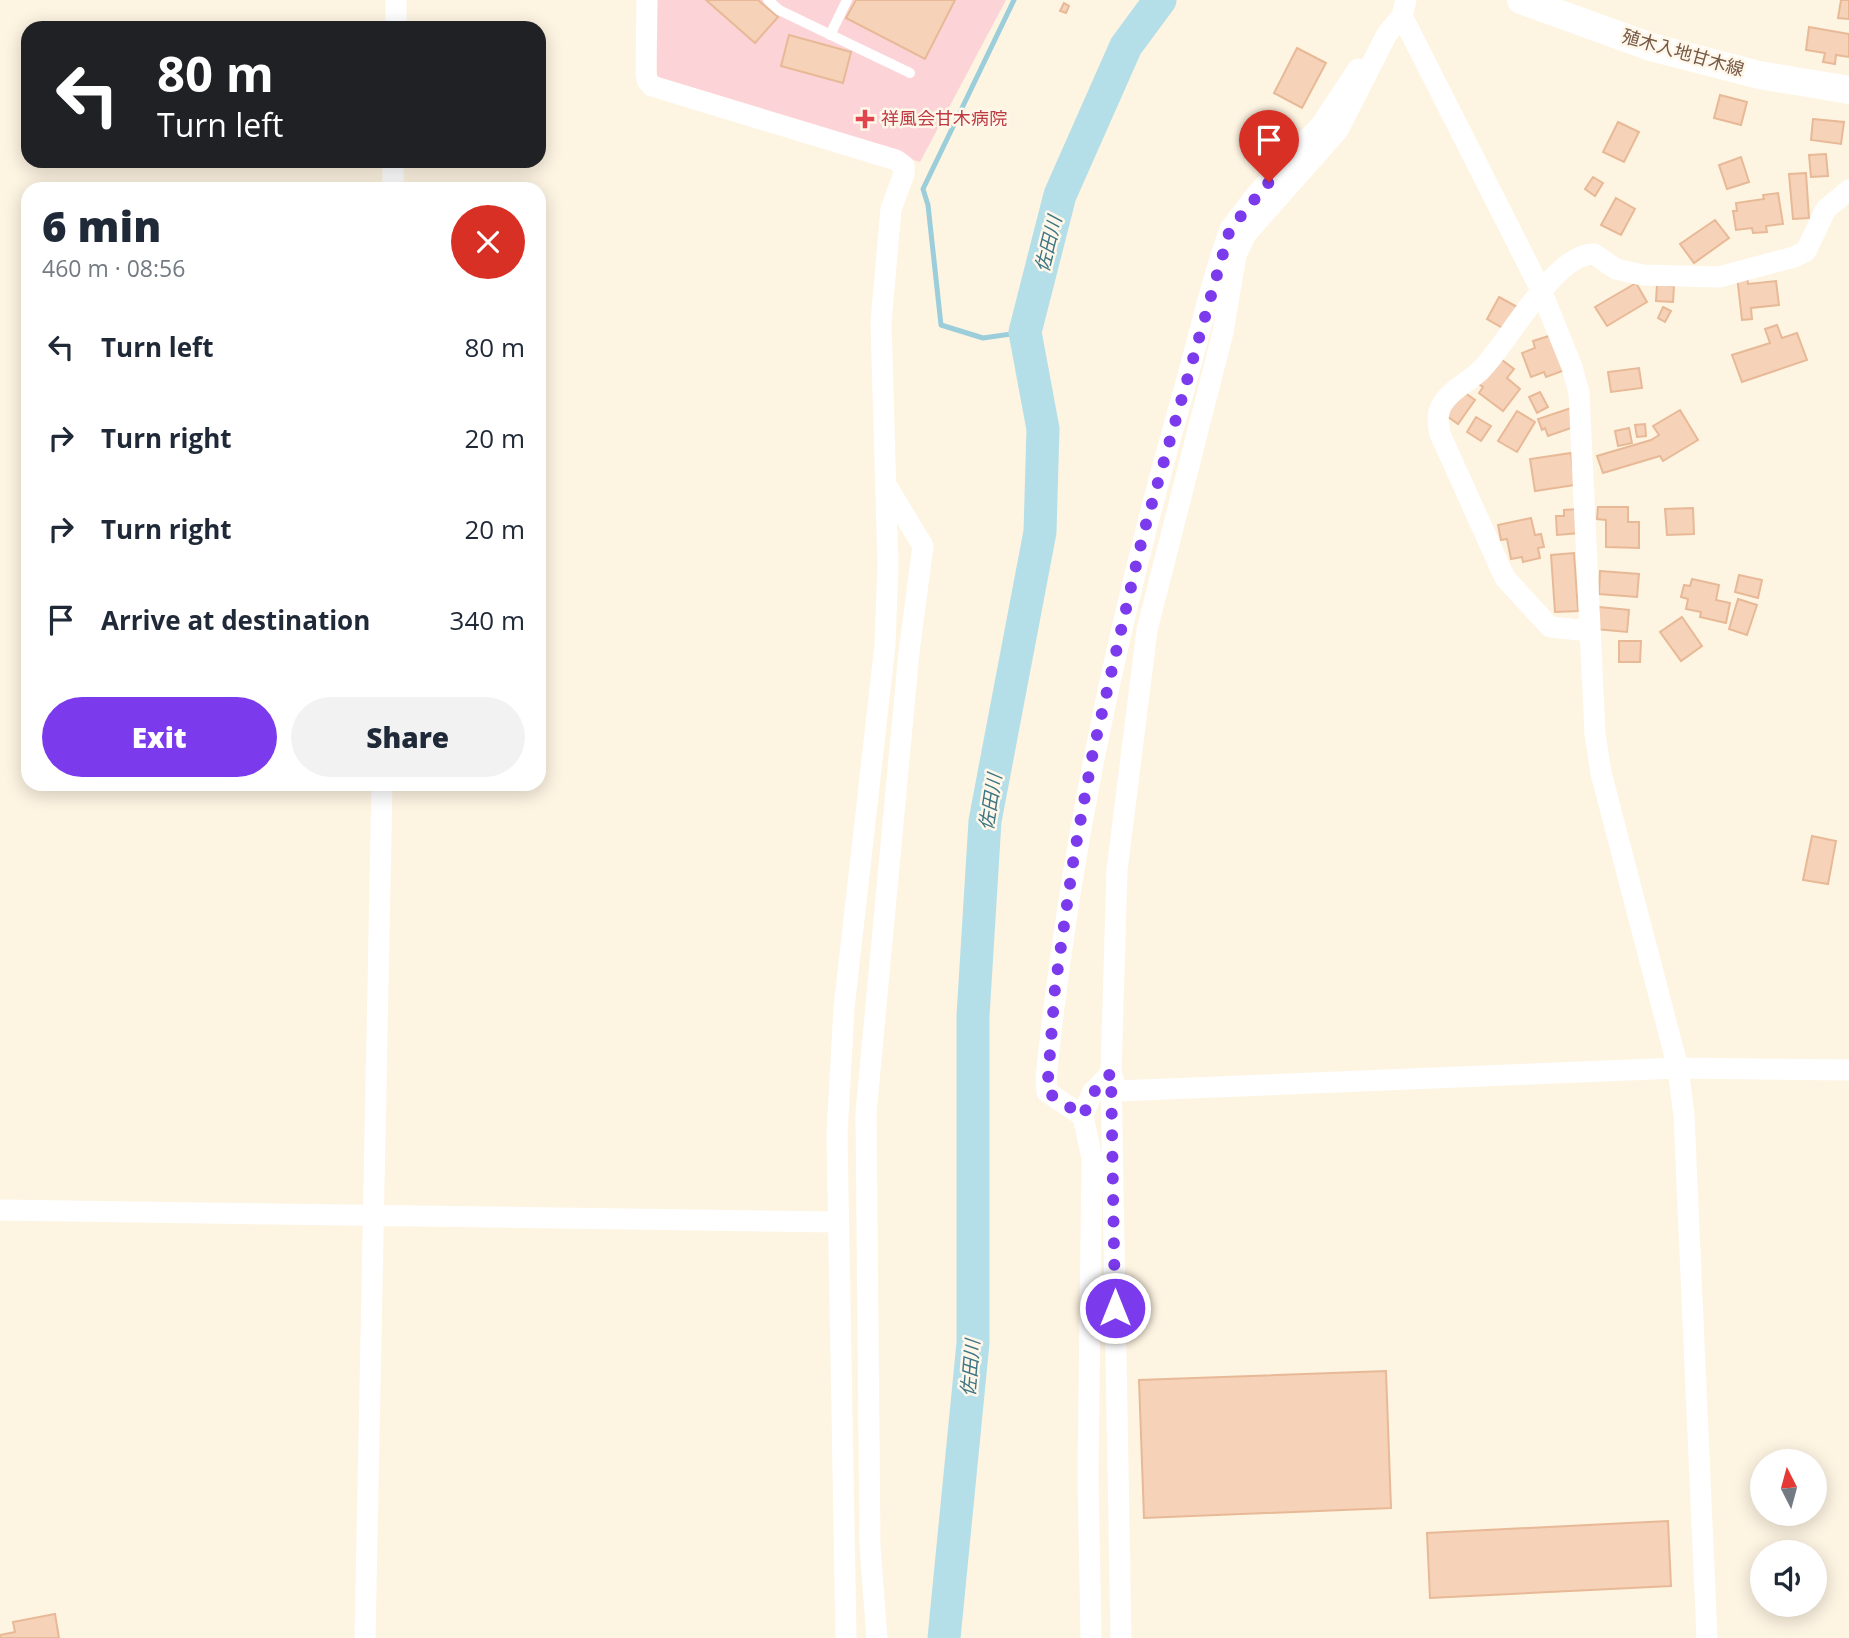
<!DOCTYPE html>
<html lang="en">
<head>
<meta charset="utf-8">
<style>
  :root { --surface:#fff; --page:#f2f2f3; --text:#1f2937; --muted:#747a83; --accent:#7c3aed }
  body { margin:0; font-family:"Open Sans","Noto Sans JP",sans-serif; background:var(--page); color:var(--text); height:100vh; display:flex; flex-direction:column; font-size:26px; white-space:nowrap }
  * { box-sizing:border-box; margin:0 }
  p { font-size:23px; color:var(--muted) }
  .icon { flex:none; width:38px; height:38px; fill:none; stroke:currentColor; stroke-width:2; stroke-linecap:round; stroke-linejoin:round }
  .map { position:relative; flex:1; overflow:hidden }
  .details { position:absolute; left:21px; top:182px; width:525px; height:609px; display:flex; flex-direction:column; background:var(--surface); border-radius:21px; box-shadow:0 4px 18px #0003 }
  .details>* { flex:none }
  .top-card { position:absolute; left:21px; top:21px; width:525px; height:147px; border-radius:21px; box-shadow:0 4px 18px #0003; background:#202124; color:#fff; overflow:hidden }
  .needle { width:46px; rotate:354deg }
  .fabs { position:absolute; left:1750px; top:1449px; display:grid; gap:14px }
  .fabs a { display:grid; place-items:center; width:77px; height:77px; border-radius:50%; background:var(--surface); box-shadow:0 4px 18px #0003; font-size:35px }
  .pin { position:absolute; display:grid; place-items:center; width:60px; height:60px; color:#fff; margin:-72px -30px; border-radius:50% 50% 50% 0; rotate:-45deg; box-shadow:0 0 7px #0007 }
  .pin .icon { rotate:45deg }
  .me { position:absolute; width:77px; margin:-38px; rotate:0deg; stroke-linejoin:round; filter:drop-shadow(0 0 5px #0008) }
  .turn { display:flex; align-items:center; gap:24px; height:147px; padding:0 21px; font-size:32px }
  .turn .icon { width:91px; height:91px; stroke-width:2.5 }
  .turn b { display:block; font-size:49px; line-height:60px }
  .round { display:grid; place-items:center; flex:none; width:74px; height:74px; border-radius:37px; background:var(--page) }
  .overview { display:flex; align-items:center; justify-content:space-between; height:119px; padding:0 21px }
  h1 { font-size:42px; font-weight:800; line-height:52px }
  .button { display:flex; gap:14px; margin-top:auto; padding:14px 21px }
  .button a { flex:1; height:80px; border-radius:42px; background:var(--accent); color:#fff; font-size:28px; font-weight:800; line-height:80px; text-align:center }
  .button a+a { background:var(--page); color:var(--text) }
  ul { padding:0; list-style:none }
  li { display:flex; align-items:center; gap:21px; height:91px; padding:0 21px }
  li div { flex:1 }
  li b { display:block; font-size:26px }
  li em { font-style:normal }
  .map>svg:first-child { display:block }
  .medical { fill:#fcd4d7 }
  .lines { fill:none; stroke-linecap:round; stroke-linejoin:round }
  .stream { stroke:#9bceda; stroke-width:5 }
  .river { stroke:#b5dfe8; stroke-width:33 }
  .building { fill:#f5d2b8; stroke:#e8b997; stroke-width:2 }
  .service { stroke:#fff; stroke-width:10 }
  .minor { stroke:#fff; stroke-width:21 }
  .secondary { stroke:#fff; stroke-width:28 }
  .route { stroke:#7c3aed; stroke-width:12; stroke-dasharray:0 21.6 }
  .health-dot { fill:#e0444e; stroke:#fff7e9; stroke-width:2.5 }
  .labels { text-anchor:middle; stroke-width:5; stroke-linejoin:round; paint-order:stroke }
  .street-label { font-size:18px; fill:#765a47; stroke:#fff7e9 }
  .health-label { font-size:18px; fill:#be3a42; stroke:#fff7e9; text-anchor:start }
  .water-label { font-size:19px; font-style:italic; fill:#3c7584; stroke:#fff7e9 }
</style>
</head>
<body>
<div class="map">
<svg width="1849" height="1638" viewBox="0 0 1849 1638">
  <rect width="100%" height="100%" fill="#fef4e2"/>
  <!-- medical -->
  <path class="medical" d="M 654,0 L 1006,0 L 920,162 L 657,77 Z"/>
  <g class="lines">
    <!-- stream -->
    <path class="stream" d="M 1014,0 L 923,189 L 928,205 L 941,325 L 983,338 L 1025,332"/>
    <!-- river -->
    <path class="river" d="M 944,1638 L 973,1343 L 973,1016 L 985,821 L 1040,532 L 1043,429 L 1025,332 L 1060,195 L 1126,46 L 1160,0"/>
  </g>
  <!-- building -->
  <path class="building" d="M 706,0 L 758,0 L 778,17 L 755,43 Z
    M 856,0 L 955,0 L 925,59 L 846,18 Z
    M 1841,0 L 1849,0 L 1849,19 L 1838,18 Z
    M 1064,3 L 1069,6 L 1066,13 L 1060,11 Z
    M 1809,27 L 1849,34 L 1849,57 L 1836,55 L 1835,64 L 1823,62 L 1825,53 L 1806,50 Z
    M 789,35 L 851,52 L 843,83 L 781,66 Z
    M 1297,48 L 1326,63 L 1302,108 L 1274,93 Z
    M 1720,95 L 1747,102 L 1741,125 L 1714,118 Z
    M 1813,119 L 1844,122 L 1841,144 L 1811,140 Z
    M 1618,122 L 1639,132 L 1624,162 L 1603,152 Z
    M 1826,154 L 1828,176 L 1811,177 L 1809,155 Z
    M 1741,157 L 1749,182 L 1727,189 L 1719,165 Z
    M 1806,173 L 1809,218 L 1793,219 L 1789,174 Z
    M 1593,177 L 1603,183 L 1595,196 L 1585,189 Z
    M 1778,193 L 1783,224 L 1766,226 L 1767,232 L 1753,233 L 1752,228 L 1736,230 L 1733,211 L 1737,211 L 1736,203 L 1764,199 L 1763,195 Z
    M 1616,198 L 1635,209 L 1621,235 L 1601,225 Z
    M 1715,220 L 1729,238 L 1694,263 L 1680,244 Z
    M 1747,275 L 1748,284 L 1776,281 L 1779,305 L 1751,308 L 1752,319 L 1742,320 L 1737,276 Z
    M 1636,283 L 1647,302 L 1607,326 L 1595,307 Z
    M 1657,284 L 1674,286 L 1673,302 L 1656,301 Z
    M 1499,297 L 1519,308 L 1506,330 L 1487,319 Z
    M 1663,307 L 1671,311 L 1665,322 L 1658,318 Z
    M 1777,325 L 1782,338 L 1797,333 L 1807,360 L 1742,382 L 1732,355 L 1770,343 L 1765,329 Z
    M 1555,334 L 1568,369 L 1546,377 L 1544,372 L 1531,377 L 1522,353 L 1535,348 L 1533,341 Z
    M 1498,357 L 1514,369 L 1507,378 L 1520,389 L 1503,411 L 1479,393 L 1483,387 L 1477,383 Z
    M 1639,368 L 1642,388 L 1611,392 L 1608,372 Z
    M 1461,390 L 1475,400 L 1458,424 L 1444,414 Z
    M 1540,392 L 1548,407 L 1537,413 L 1529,397 Z
    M 1571,408 L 1577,426 L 1548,436 L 1545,428 L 1542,430 L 1538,419 Z
    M 1680,410 L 1698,440 L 1663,461 L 1660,456 L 1603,473 L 1597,456 L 1651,440 L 1659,435 L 1653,426 Z
    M 1517,411 L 1535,422 L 1517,452 L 1498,441 Z
    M 1476,417 L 1491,426 L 1481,441 L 1467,432 Z
    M 1645,424 L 1646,436 L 1637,437 L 1635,425 Z
    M 1629,428 L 1632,443 L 1618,446 L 1615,431 Z
    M 1571,453 L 1575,485 L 1535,491 L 1530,459 Z
    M 1598,507 L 1628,507 L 1628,522 L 1639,522 L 1639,548 L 1606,547 L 1606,520 L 1597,519 Z
    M 1693,508 L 1694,534 L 1667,535 L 1665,509 Z
    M 1578,509 L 1580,533 L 1557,535 L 1556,516 L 1564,516 L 1564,510 Z
    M 1531,518 L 1535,535 L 1541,534 L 1544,547 L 1538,548 L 1540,558 L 1523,562 L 1522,557 L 1511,559 L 1507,539 L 1501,540 L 1498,525 Z
    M 1574,553 L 1578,611 L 1555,612 L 1551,555 Z
    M 1600,571 L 1639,574 L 1637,597 L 1599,594 Z
    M 1739,575 L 1762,580 L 1758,598 L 1735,592 Z
    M 1692,579 L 1719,585 L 1716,600 L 1730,603 L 1726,623 L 1700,617 L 1701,612 L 1686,609 L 1688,599 L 1681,597 L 1684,585 L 1690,586 Z
    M 1738,599 L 1757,605 L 1747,635 L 1729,629 Z
    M 1599,607 L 1629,610 L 1627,632 L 1596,629 Z
    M 1682,617 L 1702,646 L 1681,661 L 1660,632 Z
    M 1619,641 L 1641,641 L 1640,662 L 1619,662 Z
    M 1812,836 L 1836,841 L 1828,884 L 1803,880 Z
    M 1386,1371 L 1391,1508 L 1144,1518 L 1139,1380 Z
    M 1668,1521 L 1671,1586 L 1430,1598 L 1427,1533 Z
    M 55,1614 L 59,1638 L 1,1638 L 0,1635 L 15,1632 L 13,1622 Z"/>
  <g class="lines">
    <!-- service -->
    <path class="service" d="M 768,0 L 779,10 L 910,73
      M 830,35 L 847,0"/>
    <!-- minor -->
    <path class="minor" d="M 647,0 L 646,72 L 647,80 L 652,86 L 896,160 L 904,166 L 904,174 L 891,209 L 881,322 L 888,566 L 885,645 L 844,1008 L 837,1134 L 846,1638
      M 1402,16 L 1541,290 L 1572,367 L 1579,393 L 1595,734 L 1601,773 L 1678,1068 L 1684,1116 L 1707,1638
      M 396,28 L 396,0
      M 393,189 L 393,161
      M 1590,631 L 1550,627 L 1505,578 L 1440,434 C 1438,423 1436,413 1443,403 C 1452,389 1468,382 1480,371 C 1508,344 1553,254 1594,254 L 1616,269 L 1642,275 L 1719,277 L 1794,257 L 1806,251 L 1826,209 L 1849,190
      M 1111,1073 L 1117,1091 L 1678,1068 L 1849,1070
      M 1083,1116 L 1092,1093 L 1111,1073
      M 0,1210 L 838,1222
      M 365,1638 L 382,784
      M 877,1638 L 870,1547 L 866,1113 L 909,652 L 923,546 L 888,488
      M 1091,1638 L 1088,1474 L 1092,1158 L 1083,1116 L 1047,1092 L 1046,1079 C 1069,847 1118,621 1182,397 C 1198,341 1210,284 1230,229 L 1255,196 L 1321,125 L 1358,69
      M 1121,1638 L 1111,1073 L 1117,870 L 1147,630 L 1223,332 L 1236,255 L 1246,234 L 1338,130 L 1387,34 L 1402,16 L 1406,0"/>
    <!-- secondary -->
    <path class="secondary" d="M 1521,0 L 1651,47 L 1759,75 L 1849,90"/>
  </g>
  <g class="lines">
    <!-- route -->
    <path class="route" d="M 1115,1308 L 1111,1073 L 1093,1093 L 1083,1116 L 1047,1092 L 1055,988 L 1074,856 L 1093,752 L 1143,535 L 1230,229 L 1269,182"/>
  </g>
  <!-- markers -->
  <path class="health-dot" d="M861.5 108.5h7v7h7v7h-7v7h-7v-7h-7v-7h7z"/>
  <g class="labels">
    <!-- street labels -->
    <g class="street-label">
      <text transform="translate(1683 53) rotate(16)" y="6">殖木入地甘木線</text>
    </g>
    <!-- health labels -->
    <g class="health-label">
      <text x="881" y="125">祥風会甘木病院</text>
    </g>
    <!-- water labels -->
    <g class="water-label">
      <text transform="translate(1048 244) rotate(-76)" y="7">佐田川</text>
      <text transform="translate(990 802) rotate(-81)" y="7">佐田川</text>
      <text transform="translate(970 1368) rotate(-85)" y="7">佐田川</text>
    </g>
  </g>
</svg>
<div class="fabs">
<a><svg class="needle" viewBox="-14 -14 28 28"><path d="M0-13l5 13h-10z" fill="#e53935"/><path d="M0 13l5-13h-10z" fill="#747a83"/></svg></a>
<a><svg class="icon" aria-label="sound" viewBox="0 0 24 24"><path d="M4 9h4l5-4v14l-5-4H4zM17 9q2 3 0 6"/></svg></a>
</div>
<div class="pin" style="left:1269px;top:182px;background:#d93025"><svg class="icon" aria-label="arrive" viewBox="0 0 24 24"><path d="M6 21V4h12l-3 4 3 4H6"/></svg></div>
<svg class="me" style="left:1115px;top:1308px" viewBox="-20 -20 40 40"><circle r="17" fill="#7c3aed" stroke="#fff" stroke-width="3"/><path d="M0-11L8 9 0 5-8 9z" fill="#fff"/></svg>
<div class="top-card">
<div class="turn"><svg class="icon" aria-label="left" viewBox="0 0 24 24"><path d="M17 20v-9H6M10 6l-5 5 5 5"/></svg><div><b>80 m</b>Turn left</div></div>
</div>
<section class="details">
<div class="overview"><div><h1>6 min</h1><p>460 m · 08:56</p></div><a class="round" style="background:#d93025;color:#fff"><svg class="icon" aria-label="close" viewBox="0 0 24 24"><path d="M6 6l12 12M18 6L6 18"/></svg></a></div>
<ul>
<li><svg class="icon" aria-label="left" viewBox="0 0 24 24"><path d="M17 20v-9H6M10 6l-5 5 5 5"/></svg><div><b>Turn left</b></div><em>80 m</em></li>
<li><svg class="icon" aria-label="right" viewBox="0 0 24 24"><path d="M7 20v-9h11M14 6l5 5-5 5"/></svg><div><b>Turn right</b></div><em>20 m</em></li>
<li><svg class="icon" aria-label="right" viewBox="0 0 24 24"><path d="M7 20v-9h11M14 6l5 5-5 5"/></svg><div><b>Turn right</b></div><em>20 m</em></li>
<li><svg class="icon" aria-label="arrive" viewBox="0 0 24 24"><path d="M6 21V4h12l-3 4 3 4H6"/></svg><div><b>Arrive at destination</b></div><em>340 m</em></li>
</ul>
<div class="button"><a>Exit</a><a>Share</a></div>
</section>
</div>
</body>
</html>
